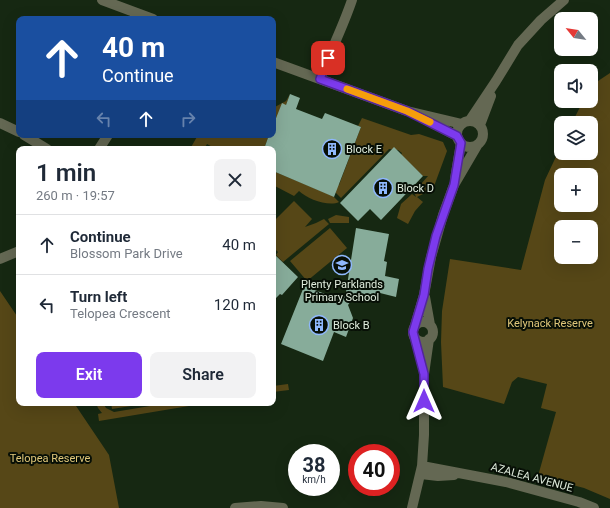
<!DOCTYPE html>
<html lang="en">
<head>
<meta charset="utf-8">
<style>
  :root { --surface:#fff; --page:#f2f2f3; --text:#1f2937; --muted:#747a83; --line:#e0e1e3; --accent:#7c3aed }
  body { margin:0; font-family:Roboto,sans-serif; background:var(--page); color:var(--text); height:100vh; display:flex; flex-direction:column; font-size:15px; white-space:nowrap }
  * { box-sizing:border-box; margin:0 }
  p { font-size:13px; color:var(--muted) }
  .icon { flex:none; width:22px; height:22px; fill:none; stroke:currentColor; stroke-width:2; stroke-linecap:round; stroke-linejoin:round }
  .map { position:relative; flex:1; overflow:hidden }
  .sheet { position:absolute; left:16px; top:146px; width:260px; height:260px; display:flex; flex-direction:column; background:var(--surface); border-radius:8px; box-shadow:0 4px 16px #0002 }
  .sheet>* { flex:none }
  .hud { position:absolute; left:16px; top:16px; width:260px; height:122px; border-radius:8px; box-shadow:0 4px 16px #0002; background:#1a4fa0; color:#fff; overflow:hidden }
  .needle { width:26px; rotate:300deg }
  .controls { position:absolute; left:554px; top:12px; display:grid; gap:8px }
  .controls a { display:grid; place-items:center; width:44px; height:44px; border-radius:8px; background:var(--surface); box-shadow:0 4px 16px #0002; font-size:20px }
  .speed { position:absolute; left:288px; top:444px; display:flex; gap:8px; font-size:20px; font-weight:700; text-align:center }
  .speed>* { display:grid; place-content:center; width:52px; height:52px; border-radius:50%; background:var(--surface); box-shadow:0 4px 16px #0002; line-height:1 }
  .speed small { font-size:10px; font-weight:400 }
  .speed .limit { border:6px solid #d22; background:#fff; color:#111 }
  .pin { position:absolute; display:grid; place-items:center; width:34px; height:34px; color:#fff; margin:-17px; border-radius:8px; box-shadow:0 2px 6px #0006 }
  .me { position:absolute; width:44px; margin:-22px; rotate:0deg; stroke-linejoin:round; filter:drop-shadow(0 0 3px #0008) }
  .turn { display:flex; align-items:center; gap:14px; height:84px; padding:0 20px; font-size:18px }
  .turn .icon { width:52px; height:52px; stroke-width:2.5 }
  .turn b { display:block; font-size:28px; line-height:34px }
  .lanes { display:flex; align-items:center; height:38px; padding:0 20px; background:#0003; justify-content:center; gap:20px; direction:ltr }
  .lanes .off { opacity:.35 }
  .round { display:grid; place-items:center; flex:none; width:42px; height:42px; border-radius:8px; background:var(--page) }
  .headline { display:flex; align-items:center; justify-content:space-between; height:68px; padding:0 20px }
  h1 { font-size:24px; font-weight:600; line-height:30px }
  .cta { display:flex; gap:8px; margin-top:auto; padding:8px 20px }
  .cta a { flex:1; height:46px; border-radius:8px; background:var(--accent); color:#fff; font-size:16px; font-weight:600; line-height:46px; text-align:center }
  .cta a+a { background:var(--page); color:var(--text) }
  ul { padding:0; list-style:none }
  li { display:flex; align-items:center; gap:12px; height:60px; padding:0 20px; border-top:1px solid var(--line) }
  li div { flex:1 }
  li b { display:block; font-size:15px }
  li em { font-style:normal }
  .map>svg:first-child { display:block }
  .green { fill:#564717; fill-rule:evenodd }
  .building { fill:#87ac9a }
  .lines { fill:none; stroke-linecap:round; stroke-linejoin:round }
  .minor { stroke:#646853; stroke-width:10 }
  .route-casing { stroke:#51269a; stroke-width:10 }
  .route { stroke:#7c3aed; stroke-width:7 }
  .slow { stroke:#f59e0b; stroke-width:7 }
  .labels { text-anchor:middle; stroke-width:4; stroke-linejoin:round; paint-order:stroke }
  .poi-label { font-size:11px; fill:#e0ecdd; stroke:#070f06; text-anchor:start }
  .park-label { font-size:11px; fill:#e0c77a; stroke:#070f06 }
  .street-label { font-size:11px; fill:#e0ecdd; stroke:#070f06 }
</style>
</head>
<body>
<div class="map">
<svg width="610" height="508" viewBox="0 0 610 508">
  <rect width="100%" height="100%" fill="#162812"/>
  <!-- green -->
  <path class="green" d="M 610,73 L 610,499 L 584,488 L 538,476 L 556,412 L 541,408 L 547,384 L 518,377 L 512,382 L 504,404 L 443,387 L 441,342 L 442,311 L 450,259 L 521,270 L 545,180 L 561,146 L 561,153 L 591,153 L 591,123 L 572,123 L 583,101 L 591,101 L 591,88 L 598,81 ZM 561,175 L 591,175 L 591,205 L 561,205 ZM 561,227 L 591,227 L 591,257 L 561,257 Z
    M 290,94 L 286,105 L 273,126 L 273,108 L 286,101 Z
    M 362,118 L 411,135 L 419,134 L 443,142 L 447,151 L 433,189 L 417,197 L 423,202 L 415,211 L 408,224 L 397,218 L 401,204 L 412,194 L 416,197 L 414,192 L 428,176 L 423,176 L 401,155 L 402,153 L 398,150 L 389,149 L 341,198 L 336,193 L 321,187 L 339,185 L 361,127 L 358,126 Z
    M 198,135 L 269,135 L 264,149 L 216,149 L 207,144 L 204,149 L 190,149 Z
    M 273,171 L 333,196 L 339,202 C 329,207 307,199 299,191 L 294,196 L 273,185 Z
    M 294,201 L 312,219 L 305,227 L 316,223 L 324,219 L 329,224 L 283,262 L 276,255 L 278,252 L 273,247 L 273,222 Z
    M 336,215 L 349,217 L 349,223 L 330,223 L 328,219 Z
    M 330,228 L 347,248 L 307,281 L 290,261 Z
    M 0,291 L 19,319 L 19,403 L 74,403 L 109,455 L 119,508 L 0,508 Z
    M 288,384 L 289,390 L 273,392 L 273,386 Z
    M 96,403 L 103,403 L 106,408 L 114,412 L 168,403 L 207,403 L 99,421 L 98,414 L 102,413 L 98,408 Z
    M 111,403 L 150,403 L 112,409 Z"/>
  <!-- building -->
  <path class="building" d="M 290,94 L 300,98 L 296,109 L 322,119 L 325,113 L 361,127 L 334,197 L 273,171 L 273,149 L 264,149 L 269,135 L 273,135 L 273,126 L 282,103 L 286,105 Z
    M 394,147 L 423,176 L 381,220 L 370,209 L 358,221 L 340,203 Z
    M 356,228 L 389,234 L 384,261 L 387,262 L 385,276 L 399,279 L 396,297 L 380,293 L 379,298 L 356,294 L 348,305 L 353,318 L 346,337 L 334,332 L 323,361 L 281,344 L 305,284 L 309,288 L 342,300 L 346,292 Z
    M 273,253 L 298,277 L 282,295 L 280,294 L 273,301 Z"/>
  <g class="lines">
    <!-- minor -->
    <path class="minor" d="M 102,0 L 153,19
      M 273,62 L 407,111 L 462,124
      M 320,79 C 330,52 343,27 352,0
      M 422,118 L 457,136
      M 470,120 L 496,81 L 518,45 L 541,20 L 564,0
      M457 134a13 13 0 1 1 26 0a13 13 0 1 1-26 0Z
      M 0,123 L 19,132
      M 480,125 L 491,96
      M 24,135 L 47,149
      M 99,149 L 108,135
      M 455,179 L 461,143
      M 0,259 L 19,251
      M 425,297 L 430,325
      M413 332a10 10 0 1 1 20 0a10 10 0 1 1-20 0Z
      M 415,326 L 424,295 L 431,257 L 443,215 L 454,185 L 478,144
      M 415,338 L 424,370
      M 422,466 L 506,482 L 579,502 L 594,508
      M 421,474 L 438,476 L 454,475
      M 235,508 L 261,506 L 283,508
      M 412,508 L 422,466 L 424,435 L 424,374 L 429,339"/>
  </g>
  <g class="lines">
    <!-- route casing -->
    <g class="route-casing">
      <path id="route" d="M 328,58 L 320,79 L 407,111 L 457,136 L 461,143 L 454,185 L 436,236 L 428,269 L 424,295 L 413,332 L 424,374 L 424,401"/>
    </g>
    <!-- route -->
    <use href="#route" class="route"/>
    <!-- slow -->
    <path class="slow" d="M 347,89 L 407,111 L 430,122"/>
  </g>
  <!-- icons -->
  <defs>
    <g id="building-ring" transform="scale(1)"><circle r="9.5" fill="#070f06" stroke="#8fb8fd" stroke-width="1.5"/><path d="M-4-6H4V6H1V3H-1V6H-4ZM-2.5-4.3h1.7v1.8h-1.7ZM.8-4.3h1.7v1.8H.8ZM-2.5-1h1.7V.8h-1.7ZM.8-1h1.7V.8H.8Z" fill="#8fb8fd"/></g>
    <g id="school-ring" transform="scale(1)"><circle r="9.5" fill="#070f06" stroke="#8fb8fd" stroke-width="1.5"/><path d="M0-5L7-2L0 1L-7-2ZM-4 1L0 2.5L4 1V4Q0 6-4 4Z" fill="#8fb8fd"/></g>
  </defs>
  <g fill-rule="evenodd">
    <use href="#building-ring" x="332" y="149"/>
    <use href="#building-ring" x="383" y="188"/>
    <use href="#school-ring" x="342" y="265"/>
    <use href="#building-ring" x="319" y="325"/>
  </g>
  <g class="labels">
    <!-- poi labels -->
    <g class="poi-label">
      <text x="346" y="153">Block E</text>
      <text x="397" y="192">Block D</text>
      <text x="342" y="288" text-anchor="middle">Plenty Parklands<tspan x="342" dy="13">Primary School</tspan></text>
      <text x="333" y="329">Block B</text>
    </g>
    <!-- park labels -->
    <g class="park-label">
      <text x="550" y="327">Kelynack Reserve</text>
      <text x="50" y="462">Telopea Reserve</text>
    </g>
    <!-- street labels -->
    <g class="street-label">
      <text transform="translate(532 477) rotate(15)" y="4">AZALEA AVENUE</text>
    </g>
  </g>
</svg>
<div class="controls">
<a><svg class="needle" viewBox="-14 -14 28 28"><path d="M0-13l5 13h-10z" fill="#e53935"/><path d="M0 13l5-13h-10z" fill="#747a83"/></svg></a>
<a><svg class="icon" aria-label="sound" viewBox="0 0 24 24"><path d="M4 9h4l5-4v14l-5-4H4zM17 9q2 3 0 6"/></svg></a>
<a><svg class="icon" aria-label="layers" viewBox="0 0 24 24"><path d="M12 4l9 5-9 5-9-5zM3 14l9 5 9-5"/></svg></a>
<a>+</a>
<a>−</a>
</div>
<div class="speed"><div>38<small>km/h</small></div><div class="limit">40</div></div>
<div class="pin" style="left:328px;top:58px;background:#d93025"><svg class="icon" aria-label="arrive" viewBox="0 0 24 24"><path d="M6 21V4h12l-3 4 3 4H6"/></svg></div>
<svg class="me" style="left:424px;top:401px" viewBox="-20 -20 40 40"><path d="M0-17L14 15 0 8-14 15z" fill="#7c3aed" stroke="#fff" stroke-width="4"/></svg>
<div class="hud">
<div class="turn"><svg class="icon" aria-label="ahead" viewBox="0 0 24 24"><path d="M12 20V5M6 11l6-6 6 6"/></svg><div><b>40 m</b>Continue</div></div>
<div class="lanes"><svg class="icon off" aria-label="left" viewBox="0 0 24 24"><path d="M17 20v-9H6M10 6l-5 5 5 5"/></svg><svg class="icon" aria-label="ahead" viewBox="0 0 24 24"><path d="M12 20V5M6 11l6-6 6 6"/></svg><svg class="icon off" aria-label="right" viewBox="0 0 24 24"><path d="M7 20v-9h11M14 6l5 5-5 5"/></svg></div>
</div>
<section class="sheet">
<div class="headline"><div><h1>1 min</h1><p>260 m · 19:57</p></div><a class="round"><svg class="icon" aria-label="close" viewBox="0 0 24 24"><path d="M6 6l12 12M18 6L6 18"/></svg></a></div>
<ul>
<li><svg class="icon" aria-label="ahead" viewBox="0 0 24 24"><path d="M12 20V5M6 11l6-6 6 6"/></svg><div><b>Continue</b><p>Blossom Park Drive</p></div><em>40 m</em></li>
<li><svg class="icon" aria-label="left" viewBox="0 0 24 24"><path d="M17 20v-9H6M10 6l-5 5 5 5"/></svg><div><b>Turn left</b><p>Telopea Crescent</p></div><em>120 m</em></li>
</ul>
<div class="cta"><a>Exit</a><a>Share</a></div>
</section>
</div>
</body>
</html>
